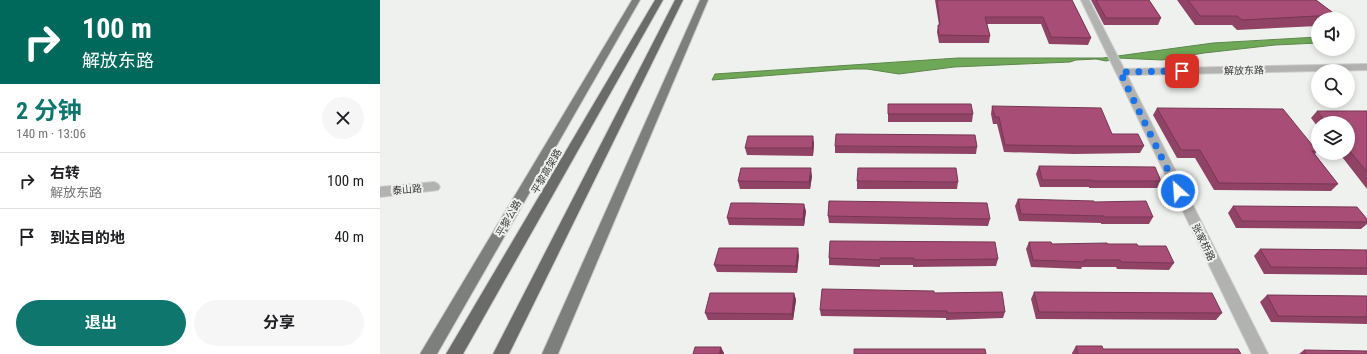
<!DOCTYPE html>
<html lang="zh">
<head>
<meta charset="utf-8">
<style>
  :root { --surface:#fff; --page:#f6f6f6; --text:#202124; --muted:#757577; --line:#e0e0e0; --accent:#0f766e }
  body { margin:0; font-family:"Roboto Condensed","Noto Sans SC",sans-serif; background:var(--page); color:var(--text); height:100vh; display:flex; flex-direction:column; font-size:15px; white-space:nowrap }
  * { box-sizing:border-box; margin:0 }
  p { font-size:13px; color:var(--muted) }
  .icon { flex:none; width:22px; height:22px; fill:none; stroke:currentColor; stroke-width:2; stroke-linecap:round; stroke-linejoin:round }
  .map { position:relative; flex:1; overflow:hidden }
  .details { display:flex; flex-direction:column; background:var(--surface); width:380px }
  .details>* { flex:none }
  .top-card { background:#00695c; color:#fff; overflow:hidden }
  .tools { position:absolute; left:931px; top:12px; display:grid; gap:8px }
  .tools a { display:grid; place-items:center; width:44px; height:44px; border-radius:50%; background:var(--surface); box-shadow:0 2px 6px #0003; font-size:20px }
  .pin { position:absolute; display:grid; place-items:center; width:34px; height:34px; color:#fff; margin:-17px; border-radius:8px; box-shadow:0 2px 6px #0006 }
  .me { position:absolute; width:44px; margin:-22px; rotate:334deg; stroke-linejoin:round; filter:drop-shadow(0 0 3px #0008) }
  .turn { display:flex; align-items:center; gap:14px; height:84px; padding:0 16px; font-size:18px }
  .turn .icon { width:52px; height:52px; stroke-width:2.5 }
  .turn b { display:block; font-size:28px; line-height:34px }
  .round { display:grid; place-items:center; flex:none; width:42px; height:42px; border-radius:21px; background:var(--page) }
  .head { display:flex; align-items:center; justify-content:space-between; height:68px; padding:0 16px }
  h1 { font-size:24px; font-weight:700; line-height:30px; color:var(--accent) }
  .primary-button { display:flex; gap:8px; margin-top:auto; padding:8px 16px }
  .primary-button a { flex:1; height:46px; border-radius:24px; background:var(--accent); color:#fff; font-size:16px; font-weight:700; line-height:46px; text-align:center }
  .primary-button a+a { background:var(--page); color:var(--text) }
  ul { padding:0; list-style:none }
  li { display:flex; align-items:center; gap:12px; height:56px; padding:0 16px; border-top:1px solid var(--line) }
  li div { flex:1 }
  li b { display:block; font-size:15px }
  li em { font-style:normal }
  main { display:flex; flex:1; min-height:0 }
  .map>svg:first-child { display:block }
  .water { fill:#6ea756; stroke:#5e864d }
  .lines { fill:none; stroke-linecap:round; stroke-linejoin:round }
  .street-casing { stroke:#caccca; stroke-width:2 }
  .primary-casing { stroke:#caccca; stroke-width:2 }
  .highway-casing { stroke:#caccca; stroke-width:2 }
  .street { fill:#b2b2b1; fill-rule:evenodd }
  .primary { fill:#7d7f7d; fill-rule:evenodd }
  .highway { fill:#6b6c6a; fill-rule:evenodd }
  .wall { fill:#904365 }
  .shaded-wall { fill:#763753 }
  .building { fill:#a84e76; stroke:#763753 }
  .route { stroke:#1a73e8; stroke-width:7; stroke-dasharray:0 12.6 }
  .labels { text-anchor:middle; stroke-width:4; stroke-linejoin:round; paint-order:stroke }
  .street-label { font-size:10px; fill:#383938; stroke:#eff1ee }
</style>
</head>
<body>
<main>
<section class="details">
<div class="top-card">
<div class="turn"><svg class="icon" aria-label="right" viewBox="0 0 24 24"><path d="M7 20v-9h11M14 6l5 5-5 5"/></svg><div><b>100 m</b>解放东路</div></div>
</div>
<div class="head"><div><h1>2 分钟</h1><p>140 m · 13:06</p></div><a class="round"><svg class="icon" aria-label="close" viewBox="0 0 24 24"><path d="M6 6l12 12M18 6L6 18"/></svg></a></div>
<ul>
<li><svg class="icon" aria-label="right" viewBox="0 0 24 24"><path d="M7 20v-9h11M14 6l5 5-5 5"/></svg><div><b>右转</b><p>解放东路</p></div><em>100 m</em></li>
<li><svg class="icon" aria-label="arrive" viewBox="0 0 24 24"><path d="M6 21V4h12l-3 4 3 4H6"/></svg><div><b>到达目的地</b></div><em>40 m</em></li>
</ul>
<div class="primary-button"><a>退出</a><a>分享</a></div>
</section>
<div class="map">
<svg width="987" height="354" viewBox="0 0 987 354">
  <rect width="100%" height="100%" fill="#eff1ee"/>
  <!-- water -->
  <path class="water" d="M 938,37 L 938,43 L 895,45 L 824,53 L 782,60 L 738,58 L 726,61 L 716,59 L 696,60 L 690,62 L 574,67 L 519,74 L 487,69 L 472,69 L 332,80 L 335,74 L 578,58 L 723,58 L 833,43 Z"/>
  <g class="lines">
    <!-- street casing -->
    <g class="street-casing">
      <path id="street" d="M 701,0 L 709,0 L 744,69 L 987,64 L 987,70 L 747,75 L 888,354 L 872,354 Z
        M 54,182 L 58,184 L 60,187 L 58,190 L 0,197 L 0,187 Z"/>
    </g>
    <!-- primary casing -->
    <g class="primary-casing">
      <path id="primary" d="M 252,0 L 260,0 L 57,354 L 40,354 Z
        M 320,0 L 328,0 L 178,354 L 162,354 Z"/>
    </g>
    <!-- highway casing -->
    <g class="highway-casing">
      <path id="highway" d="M 275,0 L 283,0 L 83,354 L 66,354 Z
        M 295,0 L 303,0 L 129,354 L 113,354 Z"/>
    </g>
    <!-- street -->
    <use href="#street" class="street"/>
    <!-- primary -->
    <use href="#primary" class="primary"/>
    <!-- highway -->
    <use href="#highway" class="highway"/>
  </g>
  <!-- wall -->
  <path class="wall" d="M 555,0 L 692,0 L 711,38 L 708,45 L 669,44 L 661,24 L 607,24 L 610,36 L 609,43 L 559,43 L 557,32 L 558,25 L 559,25 Z
    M 711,0 L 769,0 L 781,18 L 778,25 L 724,25 Z
    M 797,0 L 936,0 L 956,15 L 954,19 L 938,19 L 938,26 L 857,30 L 852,25 L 815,25 Z
    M 508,104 L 593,114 L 592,122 L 508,122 Z
    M 612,106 L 732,134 L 764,146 L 760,153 L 694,154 L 624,152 L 617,124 L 613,124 L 611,114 Z
    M 777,108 L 937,151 L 935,154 L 958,184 L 951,191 L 834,190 L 815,158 L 797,158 L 773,115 Z
    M 937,111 L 987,111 L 987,189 L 959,153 L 968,153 L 968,123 L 938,123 L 938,127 L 931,118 Z
    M 434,143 L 433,156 L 367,155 L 365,148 Z
    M 455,146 L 597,147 L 596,154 L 455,153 Z
    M 659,166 L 781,181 L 777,188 L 709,188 L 709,187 L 660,187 L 656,174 Z
    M 432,176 L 430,189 L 360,189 L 358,181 Z
    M 477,181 L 578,182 L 577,189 L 477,189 Z
    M 638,199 L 714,202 L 773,217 L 769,224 L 721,224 L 721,223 L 639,221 L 635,206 Z
    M 449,201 L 610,219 L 608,226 L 449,223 L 448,216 Z
    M 853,206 L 987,219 L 987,224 L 981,229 L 856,228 L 848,213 Z
    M 426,211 L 424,226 L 349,225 L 347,218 Z
    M 450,241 L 618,259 L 616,266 L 533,267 L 533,265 L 500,265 L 500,267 L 449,265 L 449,258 Z
    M 649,242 L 672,244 L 728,244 L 758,246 L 794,263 L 789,270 L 737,269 L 736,267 L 702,267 L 701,269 L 651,267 L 646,249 Z
    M 880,249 L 987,250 L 987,275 L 884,274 L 874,256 Z
    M 419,255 L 417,273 L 337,272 L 334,265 Z
    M 654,292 L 842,313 L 836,320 L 656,319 L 651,299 Z
    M 414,293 L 416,300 L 413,320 L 328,320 L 325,313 Z
    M 554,293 L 625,312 L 623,318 L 566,320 L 566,318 L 441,316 L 440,310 Z
    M 887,295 L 987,296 L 987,324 L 891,322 L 880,302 Z
    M 696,346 L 723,349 L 861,354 L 692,354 L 692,353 Z
    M 924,350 L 987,354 L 919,354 Z"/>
  <!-- shaded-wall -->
  <path class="shaded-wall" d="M 433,136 L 434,143 L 433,156 L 432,148 Z
    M 431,168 L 432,176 L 430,189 L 429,182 Z
    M 424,204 L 426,211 L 424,226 L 423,219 Z
    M 418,248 L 419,255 L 417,273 L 416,266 Z
    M 414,293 L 416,300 L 413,320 L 412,314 Z
    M 341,347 L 344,353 L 344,354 L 339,354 Z"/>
  <!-- building -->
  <path class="building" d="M 557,0 L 692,0 L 711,38 L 671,37 L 663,17 L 605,17 L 610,36 L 559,35 L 558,25 L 560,25 Z
    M 716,0 L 769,0 L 781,18 L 726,18 Z
    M 808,0 L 936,0 L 956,15 L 862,20 L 857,16 L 820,16 Z
    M 508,104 L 591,104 L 593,114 L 508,114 Z
    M 612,106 L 721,108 L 732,134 L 758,134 L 764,146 L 697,146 L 625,145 L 619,117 L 615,117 Z
    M 777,108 L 903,109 L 937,151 L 932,151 L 958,184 L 839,183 L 820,150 L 801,150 Z
    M 937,111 L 987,111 L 987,172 L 968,149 L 968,123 L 947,123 Z
    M 456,134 L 595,135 L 597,147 L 455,146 Z
    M 368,136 L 433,136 L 432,148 L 365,148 Z
    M 659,166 L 775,167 L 781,181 L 713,181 L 712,180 L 662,180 Z
    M 361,168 L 431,168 L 429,182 L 358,181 Z
    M 478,168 L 576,168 L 578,182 L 477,181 Z
    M 638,199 L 714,201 L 714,202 L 766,201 L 773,217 L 725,217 L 724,216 L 641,214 Z
    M 449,201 L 607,203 L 610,219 L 448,216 Z
    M 351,203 L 372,203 L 424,204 L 423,219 L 347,218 Z
    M 853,206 L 977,207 L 987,219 L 987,222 L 862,221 Z
    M 450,241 L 615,242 L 618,259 L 534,260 L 534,258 L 500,258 L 500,260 L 449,258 Z
    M 649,242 L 671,242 L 672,244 L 727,243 L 728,244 L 757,244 L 758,246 L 786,246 L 794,263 L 741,262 L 740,260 L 704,260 L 705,262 L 653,260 Z
    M 339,248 L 418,248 L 416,266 L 334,265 Z
    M 880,249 L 987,250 L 987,268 L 891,267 Z
    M 442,289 L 554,291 L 554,293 L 622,292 L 625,312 L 567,313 L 567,311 L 440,310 Z
    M 654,292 L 832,293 L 842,313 L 659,312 Z
    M 330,293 L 414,293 L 412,314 L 325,313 Z
    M 887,295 L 987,296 L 987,317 L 898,316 Z
    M 696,346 L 722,346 L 723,349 L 858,349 L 861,354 L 698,354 Z
    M 315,347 L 341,347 L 339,354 L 313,354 Z
    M 474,349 L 605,349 L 606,354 L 474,354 Z
    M 924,350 L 987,351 L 987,354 L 926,354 Z"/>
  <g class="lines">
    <!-- route -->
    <path class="route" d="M 798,191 L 740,72 L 802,71"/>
  </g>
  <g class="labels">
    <!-- street labels -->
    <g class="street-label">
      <text transform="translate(864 70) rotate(-1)" y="4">解放东路</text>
      <text transform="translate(166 171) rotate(-60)" y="4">平黎高架路</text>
      <text transform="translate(27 189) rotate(-5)" y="4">泰山路</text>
      <text transform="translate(128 218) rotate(-60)" y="4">平黎公路</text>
      <text transform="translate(824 242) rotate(64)" y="4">张家桥路</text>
    </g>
  </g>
</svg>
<div class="tools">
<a><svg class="icon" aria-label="sound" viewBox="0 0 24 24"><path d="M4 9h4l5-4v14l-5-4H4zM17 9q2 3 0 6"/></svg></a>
<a><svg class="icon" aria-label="search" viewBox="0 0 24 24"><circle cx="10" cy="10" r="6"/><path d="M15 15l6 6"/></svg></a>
<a><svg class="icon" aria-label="layers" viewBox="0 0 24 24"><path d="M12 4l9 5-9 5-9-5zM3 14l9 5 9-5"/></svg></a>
</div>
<div class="pin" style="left:802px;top:71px;background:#d93025"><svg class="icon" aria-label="arrive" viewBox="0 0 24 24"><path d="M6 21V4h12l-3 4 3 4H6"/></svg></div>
<svg class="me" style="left:798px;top:191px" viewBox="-20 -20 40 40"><circle r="17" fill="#1a73e8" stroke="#fff" stroke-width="3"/><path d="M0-11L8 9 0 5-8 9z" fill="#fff"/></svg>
</div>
</main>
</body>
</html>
